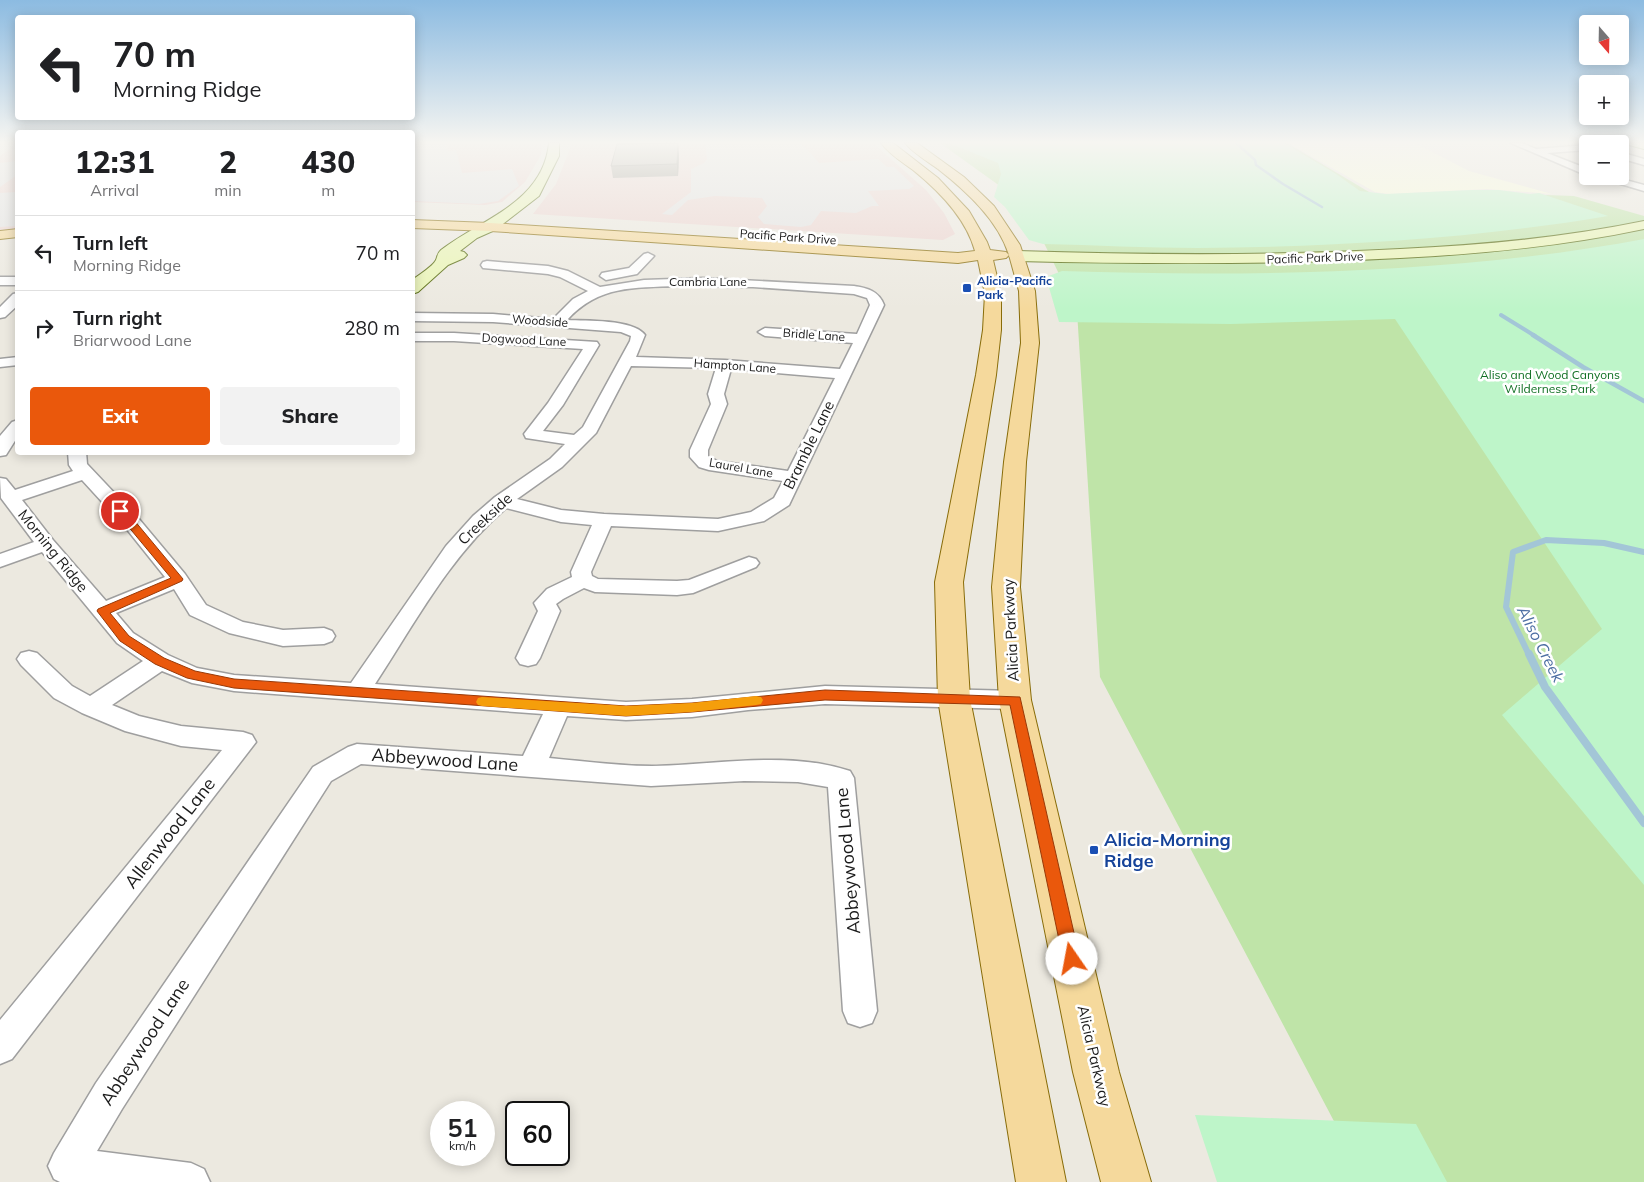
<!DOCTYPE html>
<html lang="en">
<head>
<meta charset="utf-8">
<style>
  :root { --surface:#fff; --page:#f2f2f2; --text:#202124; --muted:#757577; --line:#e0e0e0; --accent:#ea580c }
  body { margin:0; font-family:Mulish,sans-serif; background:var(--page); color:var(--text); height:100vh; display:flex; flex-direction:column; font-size:19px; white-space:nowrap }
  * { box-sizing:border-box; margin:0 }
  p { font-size:16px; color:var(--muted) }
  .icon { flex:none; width:28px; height:28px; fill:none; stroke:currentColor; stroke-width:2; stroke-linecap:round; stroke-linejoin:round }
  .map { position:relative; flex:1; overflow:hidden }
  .details { position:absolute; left:15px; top:130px; width:400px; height:325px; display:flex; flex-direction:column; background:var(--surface); border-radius:5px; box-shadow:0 2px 12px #0003 }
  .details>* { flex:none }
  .banner { position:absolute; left:15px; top:15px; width:400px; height:105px; border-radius:5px; box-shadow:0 2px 12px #0003; background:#fff; color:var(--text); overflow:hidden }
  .needle { width:32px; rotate:160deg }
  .buttons { position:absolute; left:1579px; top:15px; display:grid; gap:10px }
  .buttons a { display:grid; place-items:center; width:50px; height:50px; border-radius:5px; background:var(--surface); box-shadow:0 2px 12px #0003; font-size:25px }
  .speed { position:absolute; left:430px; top:1101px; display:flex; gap:10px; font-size:25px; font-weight:700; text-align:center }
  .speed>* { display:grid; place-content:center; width:65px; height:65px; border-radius:50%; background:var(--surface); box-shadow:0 2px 12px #0003; line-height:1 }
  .speed small { font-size:12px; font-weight:400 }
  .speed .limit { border:2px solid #111; border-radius:8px; background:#fff; color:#111 }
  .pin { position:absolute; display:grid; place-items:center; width:42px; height:42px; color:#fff; margin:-21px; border:2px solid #fff; border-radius:50%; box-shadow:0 1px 5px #0007 }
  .me { position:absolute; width:55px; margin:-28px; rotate:348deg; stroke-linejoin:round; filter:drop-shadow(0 0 4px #0008) }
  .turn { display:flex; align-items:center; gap:18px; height:105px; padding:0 15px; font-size:22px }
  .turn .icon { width:65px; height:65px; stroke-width:2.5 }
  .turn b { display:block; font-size:35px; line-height:42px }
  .eta { display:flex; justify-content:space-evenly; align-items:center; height:85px; text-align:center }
  .eta b { font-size:30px; font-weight:800; line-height:35px }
  .action { display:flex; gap:10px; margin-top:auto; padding:10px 15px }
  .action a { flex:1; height:58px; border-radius:5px; background:var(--accent); color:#fff; font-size:20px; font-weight:800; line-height:58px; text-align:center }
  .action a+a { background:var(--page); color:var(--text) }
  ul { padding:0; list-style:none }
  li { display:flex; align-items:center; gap:15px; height:75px; padding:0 15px; border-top:1px solid var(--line) }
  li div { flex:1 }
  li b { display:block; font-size:19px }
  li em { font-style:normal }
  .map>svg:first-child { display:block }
  .commercial { fill:#ecd4d0 }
  .education { fill:#f9fdd9 }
  .grass { fill:#bfe4a8 }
  .park { fill:#bef5c9 }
  .parking { fill:#e3e3e3 }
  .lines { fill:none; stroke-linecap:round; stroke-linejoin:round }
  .stream-far4 { stroke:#a3c6d7; stroke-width:2.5 }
  .stream-far3 { stroke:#a3c6d7; stroke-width:4 }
  .stream-far2 { stroke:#a3c6d7; stroke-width:4.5 }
  .stream-far1 { stroke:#a3c6d7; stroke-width:6 }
  .stream { stroke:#a3c6d7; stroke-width:8 }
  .street-casing { stroke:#9f9f9f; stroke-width:3 }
  .secondary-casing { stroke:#54680b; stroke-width:2 }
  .primary-casing { stroke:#886c09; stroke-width:2 }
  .street { fill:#fff; fill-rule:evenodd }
  .secondary { fill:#eaf5b6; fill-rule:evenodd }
  .primary { fill:#f5d99c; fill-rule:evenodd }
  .wall { fill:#9e9992 }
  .shaded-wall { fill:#817d77 }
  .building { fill:#b8b2aa; stroke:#817d77 }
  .route { fill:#ea580c; stroke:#983908 }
  .slow { fill:#f59e0b }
  .transit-dot { fill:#1a4fb4; stroke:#fff; stroke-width:2 }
  .labels { text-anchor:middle; stroke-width:5; stroke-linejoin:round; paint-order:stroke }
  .far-street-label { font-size:12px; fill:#1b1b1b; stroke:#fff }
  .far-transit-label { font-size:12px; font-weight:bold; fill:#164399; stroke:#fff; text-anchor:start }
  .far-park-label { font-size:12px; fill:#117024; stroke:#fff }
  .street-label { font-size:15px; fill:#1b1b1b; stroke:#fff }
  .water-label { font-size:16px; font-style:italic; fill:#4e6fa3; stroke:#fff }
  .near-street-label { font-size:18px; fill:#1b1b1b; stroke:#fff }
  .near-transit-label { font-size:18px; font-weight:bold; fill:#164399; stroke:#fff; text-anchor:start }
</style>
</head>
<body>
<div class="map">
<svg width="1644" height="1182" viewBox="0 0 1644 1182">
  <rect width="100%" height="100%" fill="#ece9e0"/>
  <!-- commercial -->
  <path class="commercial" d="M 413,143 L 542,143 L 541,155 L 525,182 L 502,202 L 485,205 L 413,202 Z
    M 569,143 L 873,143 L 926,190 L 944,213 L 955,234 L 943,240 L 533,214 L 556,184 L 571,146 Z
    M 17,144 L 17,229 L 0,230 L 0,156 Z"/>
  <!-- education -->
  <path class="education" d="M 1288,143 L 1415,143 L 1469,171 L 1552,194 L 1487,189 L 1389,194 L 1375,192 Z"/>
  <!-- grass -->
  <path class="grass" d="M 940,143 L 1287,143 L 1374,195 L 1487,193 L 1574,196 L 1644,216 L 1644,1182 L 1366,1182 L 1100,677 L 1077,311 L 1025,204 Z"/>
  <!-- park -->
  <path class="park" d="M 949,143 L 1284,143 L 1336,174 L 1360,191 L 1386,194 L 1471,190 L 1499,190 L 1530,194 L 1539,193 L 1608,216 C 1472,239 1336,247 1198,248 C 1147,248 1095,245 1043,244 L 1029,240 L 1005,207 L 994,197 L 1001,174 L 998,163 Z
    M 1644,239 L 1644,885 L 1502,715 L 1602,629 L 1395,319 L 1231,324 L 1059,322 L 1046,277 L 1062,271 C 1252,277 1457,274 1644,239 Z
    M 1195,1115 L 1416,1124 L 1447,1182 L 1217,1182 Z"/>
  <!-- parking -->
  <path class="parking" d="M 413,143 L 446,143 L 448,151 L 456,150 L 462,173 L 512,169 L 519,186 L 498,201 L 479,204 L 413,201 Z
    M 705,143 L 799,143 L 807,149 L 819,163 L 878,159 L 887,167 L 894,167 L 914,186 L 909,189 L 868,191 L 879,206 L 872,206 L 856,213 L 821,211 L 811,225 L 801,227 L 764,224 L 758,217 L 767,206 L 762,198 L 715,196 L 688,200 L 672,215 L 662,214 L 691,192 L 691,169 L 704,163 L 707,159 Z
    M 17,161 L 17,175 L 0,187 L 0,163 Z
    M 17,192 L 17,226 L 0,227 L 0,193 Z"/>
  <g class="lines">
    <!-- stream-far4 -->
    <path class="stream-far4" d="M 1236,143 L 1255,160 L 1256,165 L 1283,184 L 1322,207"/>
    <!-- stream-far3 -->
    <path class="stream-far3" d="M 1501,315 L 1535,336"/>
    <!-- stream-far2 -->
    <path class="stream-far2" d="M 1533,335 L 1583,367 L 1644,401"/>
    <!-- stream-far1 -->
    <path class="stream-far1" d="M 1529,655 L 1506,607 L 1513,552 L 1546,540 L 1604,543 L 1644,552"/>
    <!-- stream -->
    <path class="stream" d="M 1529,654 L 1545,687 L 1644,823"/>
    <!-- street casing -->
    <g class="street-casing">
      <path id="street" d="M 1511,143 L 1522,143 L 1536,149 L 1588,145 L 1587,150 L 1547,153 L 1588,169 L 1588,176 Z
        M 1620,152 L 1644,159 L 1644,165 L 1620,158 Z
        M 1594,176 L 1611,176 L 1644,185 L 1644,191 Z
        M 648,253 L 654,256 L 637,274 L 606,280 L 600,276 L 602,273 L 629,268 L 644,254 Z
        M 487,261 L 548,266 L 568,271 L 600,287 L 644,280 L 703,278 L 854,286 C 867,288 879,291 884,305 L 789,505 L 764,521 L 718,531 L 611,526 L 591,572 L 592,576 L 598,579 L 677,581 L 689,580 L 749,557 L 756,559 L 759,563 L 756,567 L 693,593 L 677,595 L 595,592 L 584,588 L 563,599 L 556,604 L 560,611 L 540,658 L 536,664 L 528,666 L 520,664 L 516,658 L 538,611 L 534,603 L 547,589 L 572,577 L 571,572 L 592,525 L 561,522 L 506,508 C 450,556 415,623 375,684 L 626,702 L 692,699 L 825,686 L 1015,691 L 1024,694 L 1027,700 L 1024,706 L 1015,709 L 825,704 L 748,710 L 692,717 L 626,720 L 567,716 L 549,758 C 583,761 618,766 652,766 C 717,765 787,750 850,771 L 854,778 L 877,1011 L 872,1023 L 860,1027 L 848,1023 L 843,1011 L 828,787 L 798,782 L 744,781 L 651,786 L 361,764 L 331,781 L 122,1109 L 97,1151 L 191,1163 L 204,1169 L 210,1182 L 60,1182 L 54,1179 L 48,1166 L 54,1153 L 96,1083 L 313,767 L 348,747 L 357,744 L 523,756 L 543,714 L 234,691 L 192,683 L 162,671 L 112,705 L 139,716 L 181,726 L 243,732 L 252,735 L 256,742 L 12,1059 L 0,1064 L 0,1020 L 222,750 L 181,746 L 125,731 L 82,713 L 54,698 L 21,665 L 17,659 L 21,653 L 29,651 L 37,653 L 72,686 L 90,696 L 143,661 L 117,643 L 42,552 L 0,567 L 0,554 L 34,542 L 1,498 L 0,478 L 6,479 L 15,490 L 73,471 L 69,465 L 68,452 L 86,452 L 87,464 L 139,519 L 185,574 L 206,605 L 243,622 L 283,630 L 324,628 L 332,631 L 335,636 L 332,641 L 324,644 L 283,646 L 229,633 L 190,615 L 174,589 L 116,613 L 133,633 L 168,655 L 197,668 L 234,675 L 351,683 L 446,546 L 473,516 L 495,497 L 550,459 L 565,444 L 526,438 L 524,434 L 548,403 L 583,349 L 454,341 L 412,341 L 412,333 L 454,333 L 597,342 L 599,345 L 563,405 L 543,431 L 574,435 L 583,427 L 630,341 L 631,336 L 621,332 L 493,322 L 412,321 L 412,313 L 493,314 L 553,319 L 573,299 L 588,291 L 560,277 L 548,274 L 483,268 L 481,265 L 483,262 ZM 677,286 L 753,287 L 854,294 L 867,298 L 870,305 L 857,334 L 765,328 L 758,332 L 765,336 L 853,343 L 840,369 L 725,360 L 636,357 L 645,335 C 633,319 586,321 567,320 C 599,285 633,288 677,286 ZM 631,366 L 716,368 L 708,394 L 711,404 L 690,450 L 690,457 L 699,467 L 709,470 L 783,481 L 774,498 L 751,512 L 718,519 L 604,514 L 561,510 L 517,499 L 562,467 L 596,433 ZM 731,369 L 835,378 L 788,471 L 717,461 L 708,456 L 708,450 L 727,404 L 724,394 ZM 82,480 L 125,527 L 165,577 L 106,601 L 53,540 L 22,500 Z
        M 0,277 L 18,277 L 18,285 L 0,285 Z
        M 18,293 L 18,305 L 5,317 L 0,318 L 0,307 L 13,294 Z
        M 18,357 L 18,365 L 0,367 L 0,359 Z
        M 18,420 L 18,436 L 6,455 L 0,456 L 0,436 L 12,422 Z"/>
    </g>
    <!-- secondary casing -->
    <g class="secondary-casing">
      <path id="secondary" d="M 549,143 L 559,143 L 559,156 L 539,196 L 495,230 L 477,238 L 460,251 L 464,252 L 467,255 L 464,258 L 448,265 L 418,292 L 412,294 L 412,280 C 419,275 432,267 436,260 C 438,255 437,254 441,250 C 481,219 543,203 549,143 Z
        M 1628,143 L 1644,143 L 1644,149 L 1629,145 Z
        M 1644,221 L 1644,229 C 1563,246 1482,254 1400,258 C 1272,265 1145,264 1017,261 L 1012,259 L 1009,256 L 1012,253 L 1017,251 C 1145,255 1272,256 1400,249 C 1482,245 1563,238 1644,221 Z"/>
    </g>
    <!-- primary casing -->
    <g class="primary-casing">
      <path id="primary" d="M 881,143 L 893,143 L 938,178 L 969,211 L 987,242 L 990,250 L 1006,252 L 1009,255 C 998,220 966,191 938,169 C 927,161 913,153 905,143 L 917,143 L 964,177 L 994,206 L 1020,245 L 1035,291 L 1039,343 L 1026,462 L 1020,587 L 1031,700 L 1119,1072 L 1151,1182 L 1101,1182 L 1073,1072 L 999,700 L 992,587 L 1004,462 L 1021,343 L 1019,291 L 1009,255 L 1006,258 L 993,260 L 1001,294 L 1001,330 L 996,375 L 963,582 L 970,699 L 1066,1182 L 1016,1182 L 938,699 L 935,582 L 976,375 L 983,330 L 985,294 L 978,260 L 958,263 L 490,231 L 412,228 L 412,220 L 490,223 L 958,253 L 975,251 C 966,218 939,191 913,170 C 902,162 889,154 881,143 Z
        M 18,229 L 18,237 L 0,239 L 0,231 Z"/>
    </g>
    <!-- street -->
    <use href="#street" class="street"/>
    <!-- secondary -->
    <use href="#secondary" class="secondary"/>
    <!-- primary -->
    <use href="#primary" class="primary"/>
  </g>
  <!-- wall -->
  <path class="wall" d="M 679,154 L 678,176 L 613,178 L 611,166 Z"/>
  <!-- shaded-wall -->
  <path class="shaded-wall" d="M 678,143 L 679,154 L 678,176 L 677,164 Z"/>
  <!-- building -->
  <path class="building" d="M 678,143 L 677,164 L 611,166 L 617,144 Z"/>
  <!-- sky -->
  <linearGradient id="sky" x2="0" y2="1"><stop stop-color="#8cbbe1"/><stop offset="0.46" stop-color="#f6f5f1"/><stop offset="1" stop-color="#f6f5f1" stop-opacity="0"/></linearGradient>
  <rect width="1644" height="309" fill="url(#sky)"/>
  <!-- route -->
  <path class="route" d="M 117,508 L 124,508 L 183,579 L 182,581 L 110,613 L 129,636 L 164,658 L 195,671 L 234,679 L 626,706 L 692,703 L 825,690 L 1020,697 L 1080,959 L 1078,965 L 1072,967 L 1066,965 L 1063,959 L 1010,705 L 825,700 L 692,712 L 626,716 L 234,688 L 187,678 L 155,664 L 120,641 L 97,611 L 98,609 L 171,578 L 117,513 Z"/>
  <!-- slow -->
  <path class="slow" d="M 756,696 L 761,697 L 763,700 L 761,704 L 756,705 L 692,712 L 626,716 L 482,706 L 478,705 L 476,702 L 478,698 L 482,697 L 626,706 L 692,703 Z"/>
  <!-- markers -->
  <g class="transit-dot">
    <rect x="962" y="283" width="10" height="10" rx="2.5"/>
    <rect x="1089" y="845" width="10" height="10" rx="2.5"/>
  </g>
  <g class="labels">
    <!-- far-street labels -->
    <g class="far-street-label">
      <text transform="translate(788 237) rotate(4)" y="4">Pacific Park Drive</text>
      <text transform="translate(1315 258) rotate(-2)" y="4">Pacific Park Drive</text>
      <text x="708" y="286">Cambria Lane</text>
      <text transform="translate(540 321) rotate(4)" y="4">Woodside</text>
      <text transform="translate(814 335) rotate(4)" y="4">Bridle Lane</text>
      <text transform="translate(524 340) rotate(3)" y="4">Dogwood Lane</text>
      <text transform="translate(735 366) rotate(4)" y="4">Hampton Lane</text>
      <text transform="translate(741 468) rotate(10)" y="4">Laurel Lane</text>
    </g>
    <!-- far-transit labels -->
    <g class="far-transit-label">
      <text x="977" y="285">Alicia-Pacific<tspan x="977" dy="14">Park</tspan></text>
    </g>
    <!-- far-park labels -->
    <g class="far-park-label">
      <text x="1550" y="379">Aliso and Wood Canyons<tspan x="1550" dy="14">Wilderness Park</tspan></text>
    </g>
    <!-- street labels -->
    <g class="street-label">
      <text transform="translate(809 445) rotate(-64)" y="5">Bramble Lane</text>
      <text transform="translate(485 519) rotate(-43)" y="5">Creekside</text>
      <text transform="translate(53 551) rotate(51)" y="5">Morning Ridge</text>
      <text transform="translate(1011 630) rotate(-93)" y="5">Alicia Parkway</text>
      <text transform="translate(1094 1056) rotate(77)" y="5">Alicia Parkway</text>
    </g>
    <!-- water labels -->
    <g class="water-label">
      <text transform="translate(1541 644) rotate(63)" y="6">Aliso Creek</text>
    </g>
    <!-- near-street labels -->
    <g class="near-street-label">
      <text transform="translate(445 760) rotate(4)" y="6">Abbeywood Lane</text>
      <text transform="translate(170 833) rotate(-52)" y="6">Allenwood Lane</text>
      <text transform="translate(848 861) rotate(-95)" y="6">Abbeywood Lane</text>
      <text transform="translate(145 1042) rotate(-57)" y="6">Abbeywood Lane</text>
    </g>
    <!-- near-transit labels -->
    <g class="near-transit-label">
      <text x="1104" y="846">Alicia-Morning<tspan x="1104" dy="21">Ridge</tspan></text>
    </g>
  </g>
</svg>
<div class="buttons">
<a><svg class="needle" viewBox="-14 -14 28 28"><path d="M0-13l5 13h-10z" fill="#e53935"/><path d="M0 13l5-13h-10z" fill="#757577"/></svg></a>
<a>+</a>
<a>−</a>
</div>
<div class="speed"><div>51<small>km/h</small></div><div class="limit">60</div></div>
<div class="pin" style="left:120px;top:511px;background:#d93025"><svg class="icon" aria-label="arrive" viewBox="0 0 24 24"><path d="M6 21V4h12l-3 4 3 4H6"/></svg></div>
<svg class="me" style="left:1072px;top:959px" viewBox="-20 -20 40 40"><circle r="19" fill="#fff"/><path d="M0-13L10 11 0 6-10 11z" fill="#ea580c"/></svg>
<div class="banner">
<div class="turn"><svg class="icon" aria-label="left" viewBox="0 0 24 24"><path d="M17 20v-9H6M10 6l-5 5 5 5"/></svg><div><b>70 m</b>Morning Ridge</div></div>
</div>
<section class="details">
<div class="eta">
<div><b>12:31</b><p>Arrival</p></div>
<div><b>2</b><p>min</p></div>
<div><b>430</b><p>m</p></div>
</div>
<ul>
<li><svg class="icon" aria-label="left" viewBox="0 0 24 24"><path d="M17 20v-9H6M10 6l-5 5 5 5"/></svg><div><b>Turn left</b><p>Morning Ridge</p></div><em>70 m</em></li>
<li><svg class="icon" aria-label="right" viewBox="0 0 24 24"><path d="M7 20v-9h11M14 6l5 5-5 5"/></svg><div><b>Turn right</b><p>Briarwood Lane</p></div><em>280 m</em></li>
</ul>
<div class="action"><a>Exit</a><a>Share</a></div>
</section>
</div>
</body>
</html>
